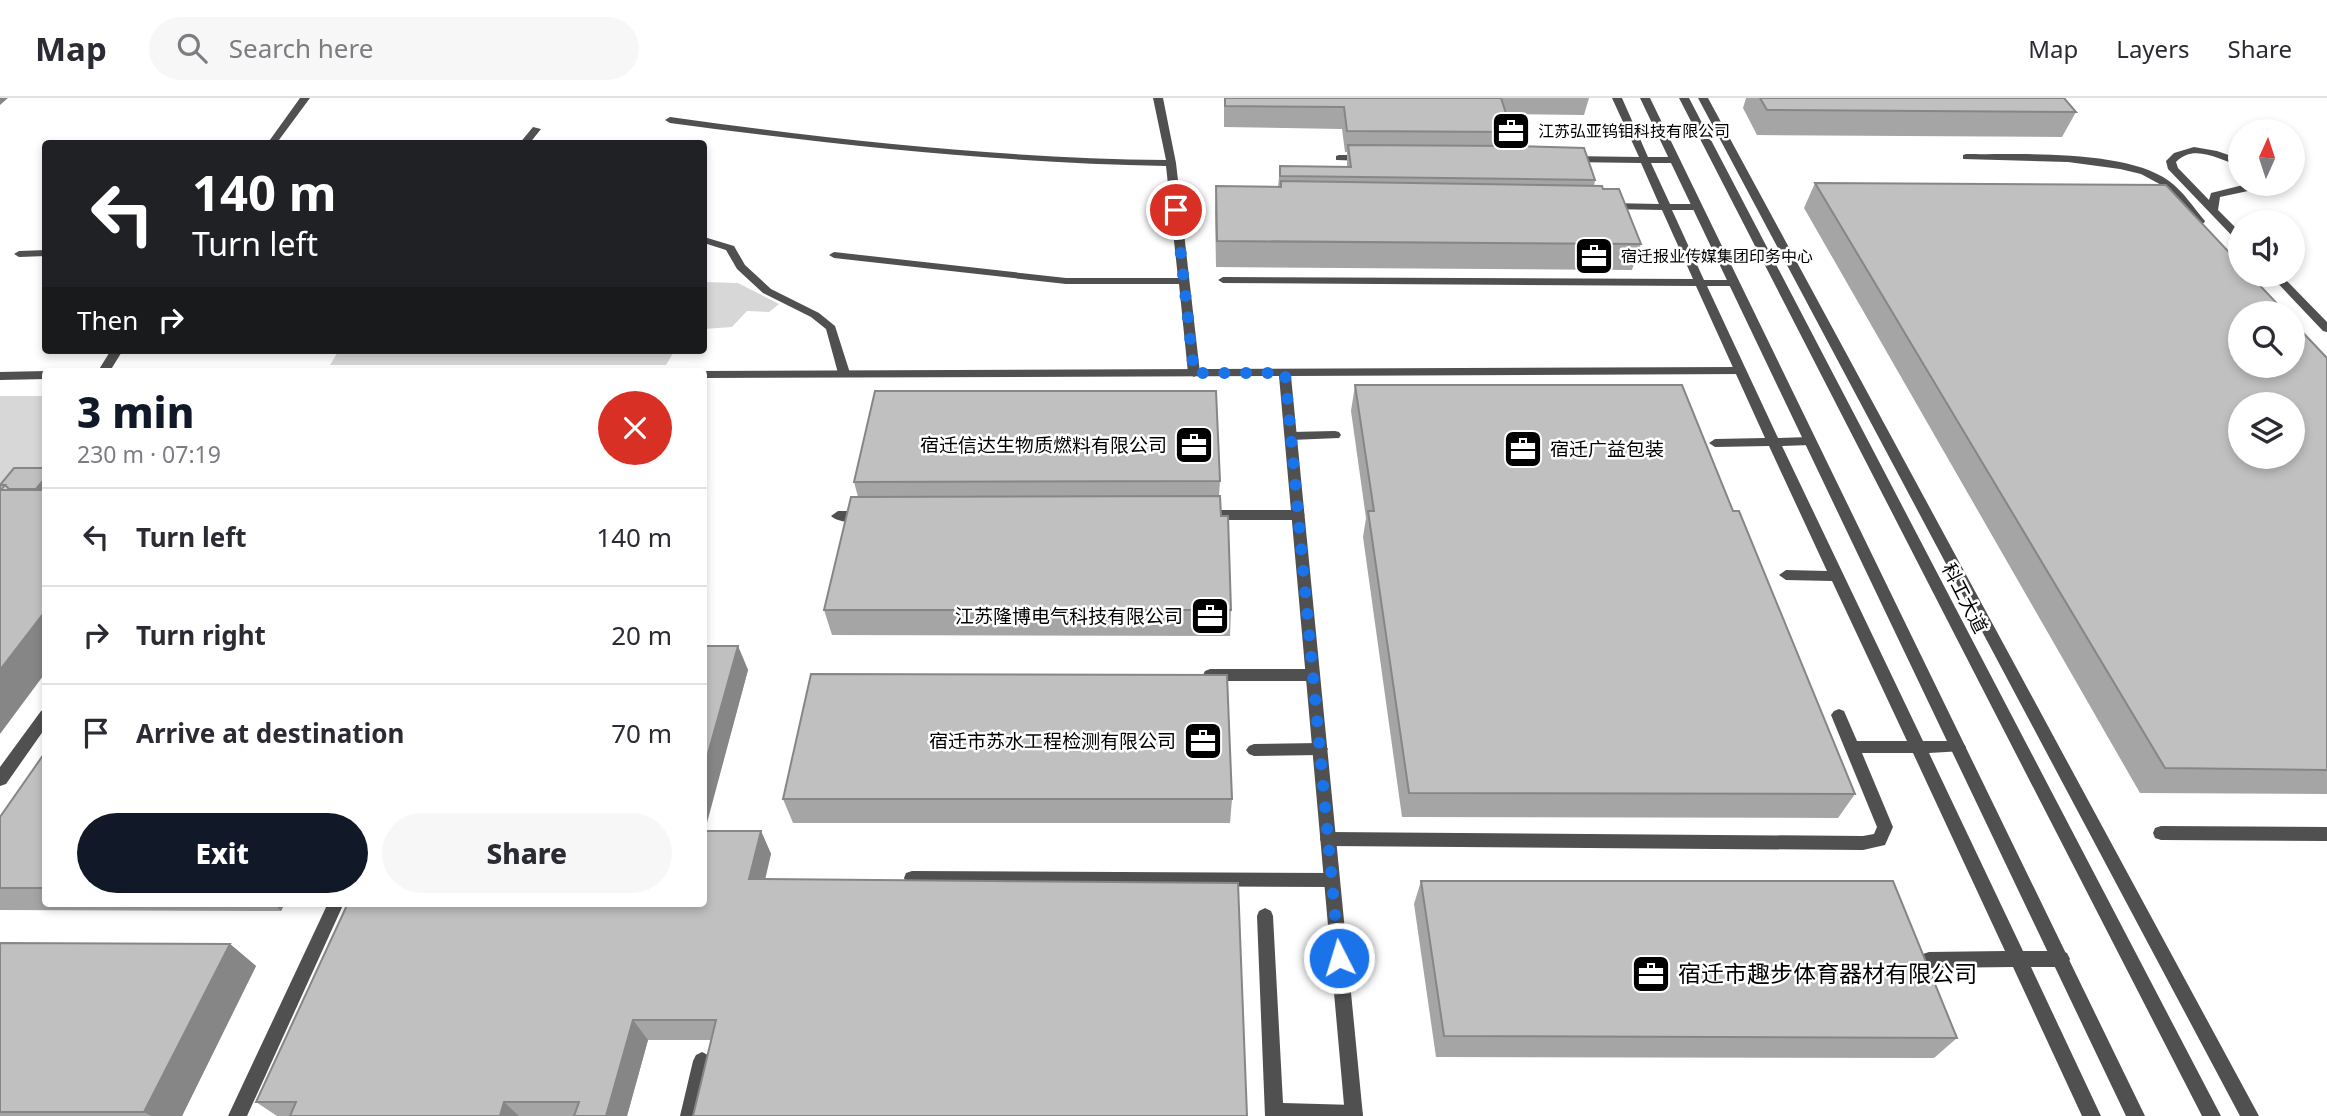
<!DOCTYPE html>
<html lang="en">
<head>
<meta charset="utf-8">
<style>
  :root { --surface:#fff; --page:#f7f7f7; --text:#2b2b33; --muted:#7c7c81; --line:#e1e1e2; --accent:#111827 }
  body { margin:0; font-family:"Noto Sans","Noto Sans SC",sans-serif; background:var(--page); color:var(--text); height:100vh; display:flex; flex-direction:column; font-size:26px; white-space:nowrap }
  * { box-sizing:border-box; margin:0 }
  p { font-size:23px; color:var(--muted) }
  .icon { flex:none; width:38px; height:38px; fill:none; stroke:currentColor; stroke-width:2; stroke-linecap:round; stroke-linejoin:round }
  .map { position:relative; flex:1; overflow:hidden }
  .drawer { position:absolute; left:42px; top:270px; width:665px; height:539px; display:flex; flex-direction:column; background:var(--surface); border-radius:7px; box-shadow:0 4px 10px #0003 }
  .drawer>* { flex:none }
  .guide { position:absolute; left:42px; top:42px; width:665px; height:214px; border-radius:7px; box-shadow:0 4px 10px #0003; background:#202124; color:#fff; overflow:hidden }
  .needle { width:46px; rotate:3deg }
  .buttons { position:absolute; left:2228px; top:21px; display:grid; gap:14px }
  .buttons a { display:grid; place-items:center; width:77px; height:77px; border-radius:50%; background:var(--surface); box-shadow:0 4px 10px #0003; font-size:35px }
  .pin { position:absolute; display:grid; place-items:center; width:60px; height:60px; color:#fff; margin:-30px; border:4px solid #fff; border-radius:50%; box-shadow:0 2px 7px #0007 }
  .me { position:absolute; width:77px; margin:-38px; rotate:355deg; stroke-linejoin:round; filter:drop-shadow(0 0 5px #0008) }
  .turn { display:flex; align-items:center; gap:24px; height:147px; padding:0 35px; font-size:32px }
  .turn .icon { width:91px; height:91px; stroke-width:2.5 }
  .turn b { display:block; font-size:49px; line-height:60px }
  .then { display:flex; align-items:center; height:66px; padding:0 35px; background:#0003; gap:14px; font-size:26px }
  .round { display:grid; place-items:center; flex:none; width:74px; height:74px; border-radius:37px; background:var(--page) }
  .head { display:flex; align-items:center; justify-content:space-between; height:119px; padding:0 35px }
  h1 { font-size:42px; font-weight:800; line-height:52px; color:var(--accent) }
  .primary-button { display:flex; gap:14px; margin-top:auto; padding:14px 35px }
  .primary-button a { flex:1; height:80px; border-radius:42px; background:var(--accent); color:#fff; font-size:28px; font-weight:800; line-height:80px; text-align:center }
  .primary-button a+a { background:var(--page); color:var(--text) }
  ul { padding:0; list-style:none }
  li { display:flex; align-items:center; gap:21px; height:98px; padding:0 35px; border-top:2px solid var(--line) }
  li div { flex:1 }
  li b { display:block; font-size:26px }
  li em { font-style:normal }
  header { display:flex; align-items:center; gap:42px; box-sizing:border-box; height:98px; padding:0 35px; background:var(--surface); border-bottom:2px solid var(--line) }
  header strong { font-size:33px }
  nav { display:flex; gap:38px; margin-inline-start:auto; font-size:24px }
  .search { width:490px; height:63px; background:var(--page); display:flex; align-items:center; gap:18px; box-sizing:border-box; padding:0 24px; border-radius:38px; color:var(--muted); font-size:26px }
  .map>svg:first-child { display:block }
  .green { fill:#d7d7d7 }
  .lines { fill:none; stroke-linecap:round; stroke-linejoin:round }
  .service { fill:#505050; fill-rule:evenodd }
  .minor { fill:#505050; fill-rule:evenodd }
  .tertiary { fill:#505050; fill-rule:evenodd }
  .wall { fill:#a5a5a5 }
  .shaded-wall { fill:#868686 }
  .building { fill:#c0c0c0; stroke:#868686; stroke-width:2; fill-rule:evenodd }
  .route { stroke:#1a73e8; stroke-width:12; stroke-dasharray:0 21.6 }
  .labels { text-anchor:middle; stroke-width:5; stroke-linejoin:round; paint-order:stroke }
  .far-poi-label { font-size:16px; fill:#000; stroke:#fff; text-anchor:start }
  .poi-label { font-size:19px; fill:#000; stroke:#fff; text-anchor:end }
  .street-label { font-size:19px; fill:#000; stroke:#fff }
  .near-poi-label { font-size:23px; fill:#000; stroke:#fff; text-anchor:start }
</style>
</head>
<body>
<header>
<strong>Map</strong>
<div class="search"><svg class="icon" aria-label="search" viewBox="0 0 24 24"><circle cx="10" cy="10" r="6"/><path d="M15 15l6 6"/></svg>Search here</div>
<nav><a>Map</a><a>Layers</a><a>Share</a></nav>
</header>
<div class="map">
<svg width="2327" height="1018" viewBox="0 0 2327 1018">
  <rect width="100%" height="100%" fill="#fff"/>
  <!-- green -->
  <path class="green" d="M 704,184 L 738,185 L 779,206 L 769,214 L 747,213 L 732,229 L 704,231 Z
    M 339,252 L 675,252 L 666,267 L 330,267 Z
    M 0,298 L 45,298 L 45,397 L 0,396 Z"/>
  <g class="lines">
    <!-- service -->
    <path class="service" d="M 300,0 L 310,0 L 276,46 L 267,46 Z
      M 1153,0 L 1163,0 L 1176,65 L 1200,275 L 1194,279 L 1188,275 L 1179,186 L 1066,186 L 834,160 L 829,157 L 834,154 L 1066,180 L 1178,180 L 1166,68 C 1000,65 835,47 670,25 L 665,22 L 670,19 C 835,42 999,60 1166,62 Z
      M 1612,0 L 1622,0 L 1648,59 L 1675,59 L 1680,62 L 1675,65 L 1651,65 L 1670,106 L 1697,106 L 1702,109 L 1697,112 L 1672,112 L 1704,182 L 1734,182 L 1739,185 L 1734,188 L 1707,188 L 1778,340 L 1810,339 L 1816,343 L 1810,347 L 1782,348 L 1923,643 L 1958,643 L 1963,645 L 1966,649 L 1963,653 L 1929,655 L 2023,853 L 2061,853 L 2067,855 L 2070,861 L 2067,867 L 2061,869 L 2031,869 L 2101,1018 L 2082,1018 L 2013,869 L 1929,870 L 1923,868 L 1920,862 L 1923,856 L 1929,854 L 2005,853 L 1913,655 L 1862,655 L 1893,729 L 1885,747 L 1863,752 L 1328,748 L 1322,746 L 1320,741 L 1322,736 L 1328,734 L 1863,738 L 1874,736 L 1877,729 L 1831,617 L 1834,613 L 1839,611 L 1844,613 L 1857,643 L 1907,643 L 1832,483 L 1786,482 L 1779,477 L 1786,472 L 1827,473 L 1769,348 L 1715,349 L 1709,345 L 1715,341 L 1765,340 L 1696,188 L 1223,185 L 1218,182 L 1223,179 L 1693,181 L 1662,112 L 1609,111 L 1604,108 L 1609,105 L 1659,106 L 1641,65 L 1568,64 L 1563,61 L 1568,58 L 1639,59 Z
      M 1698,0 L 1708,0 L 2259,1018 L 2240,1018 Z
      M 533,29 L 541,31 L 529,46 L 519,46 Z
      M 2194,49 L 2217,53 L 2240,61 L 2240,68 C 2220,62 2194,45 2176,64 L 2178,70 L 2209,102 L 2211,95 L 2247,86 L 2260,86 L 2248,93 L 2220,99 L 2218,112 L 2240,134 L 2240,143 L 2236,142 L 2168,71 L 2166,63 L 2174,55 Z
      M 1966,56 C 2019,57 2125,51 2169,83 C 2183,93 2194,110 2205,123 L 2204,125 L 2196,125 L 2165,89 L 2141,76 L 2120,71 L 2068,64 L 1963,61 L 1963,57 Z
      M 1339,57 L 1366,57 L 1371,60 L 1366,63 L 1336,62 L 1336,58 Z
      M 704,139 L 734,148 L 745,167 L 771,191 L 819,215 L 835,228 L 850,275 L 848,278 L 840,278 L 838,275 L 826,231 L 811,219 L 763,195 L 737,171 L 726,152 L 704,145 Z
      M 46,152 L 46,158 L 19,159 L 14,156 L 19,153 Z
      M 2270,177 L 2281,177 L 2327,224 L 2327,234 L 2323,233 Z
      M 111,252 L 123,252 L 110,273 L 98,273 Z
      M 46,273 L 46,281 L 0,282 L 0,274 Z
      M 1335,333 L 1339,334 L 1341,337 L 1339,340 L 1291,342 L 1285,338 L 1291,334 Z
      M 1204,412 L 1298,412 L 1305,417 L 1298,422 L 1204,422 L 1197,417 Z
      M 838,413 L 865,413 L 872,418 C 863,426 840,426 831,418 Z
      M 1210,571 L 1313,571 L 1318,573 L 1320,577 L 1318,581 L 1313,583 L 1210,583 L 1205,581 L 1203,577 L 1205,573 Z
      M 46,611 L 46,629 L 6,686 L 0,688 L 0,669 L 41,613 Z
      M 1320,645 L 1325,647 L 1328,651 L 1325,655 L 1320,657 L 1254,658 L 1249,656 L 1246,652 L 1249,648 L 1254,646 Z
      M 2161,728 L 2327,729 L 2327,743 L 2161,742 L 2155,740 L 2153,735 L 2155,730 Z
      M 912,773 L 1332,775 L 1338,777 L 1340,782 L 1338,787 L 1332,789 L 912,787 L 906,785 L 904,780 L 906,775 Z
      M 328,805 L 344,805 L 247,1018 L 228,1018 Z
      M 1265,810 L 1271,813 L 1273,818 L 1283,1005 L 1354,1007 L 1361,1009 L 1363,1018 L 1265,1018 L 1257,818 L 1259,813 Z
      M 702,954 L 708,957 L 711,963 L 698,1018 L 680,1018 L 693,963 L 696,957 Z"/>
    <!-- minor -->
    <path class="minor" d="M 1740,269 L 1744,270 L 1744,276 L 1291,278 L 1363,1018 L 1345,1018 L 1279,278 L 704,280 L 704,273 L 701,273 Z"/>
    <!-- tertiary -->
    <path class="tertiary" d="M 1640,0 L 1650,0 L 2145,1018 L 2126,1018 Z
      M 1679,0 L 1689,0 L 2221,1018 L 2202,1018 Z"/>
  </g>
  <!-- wall -->
  <path class="wall" d="M 1224,0 L 1589,0 L 1584,17 L 1506,16 L 1512,34 L 1509,48 L 1595,82 L 1594,88 L 1603,91 L 1641,146 L 1632,172 L 1216,169 L 1215,114 L 1216,88 L 1278,89 L 1280,68 L 1347,69 L 1347,54 L 1345,54 L 1342,31 L 1224,29 Z
    M 1746,0 L 2064,0 L 2076,14 L 2062,39 L 1757,37 L 1743,10 Z
    M 1815,85 L 2327,260 L 2327,696 L 2140,695 L 1804,110 Z
    M 1355,287 L 1733,413 L 1855,696 L 1838,720 L 1402,719 L 1363,439 L 1366,420 L 1351,313 Z
    M 1220,383 L 1219,398 L 1231,512 L 1230,538 L 832,537 L 824,512 L 858,399 L 854,384 Z
    M 704,548 L 738,548 L 748,572 L 704,733 L 761,733 L 771,756 L 711,942 L 648,942 L 627,1018 L 277,1018 L 256,1004 Z
    M 46,653 L 46,805 L 285,805 L 281,813 L 0,812 L 0,719 Z
    M 783,701 L 1232,701 L 1230,725 L 793,725 Z
    M 1421,783 L 1957,940 L 1934,960 L 1436,959 L 1414,806 Z
    M 0,845 L 230,846 L 256,868 L 182,1018 L 0,1018 Z"/>
  <!-- shaded-wall -->
  <path class="shaded-wall" d="M 0,0 L 8,0 L 0,7 Z
    M 46,379 L 46,394 L 42,398 L 36,391 Z
    M 46,512 L 46,574 L 0,636 L 0,572 Z
    M 738,548 L 748,572 L 704,736 L 704,670 Z
    M 761,733 L 771,756 L 760,804 L 749,781 Z
    M 273,805 L 285,805 L 281,813 Z
    M 230,846 L 256,868 L 182,1018 L 151,1018 L 144,1014 Z
    M 633,922 L 648,942 L 627,1018 L 606,1018 Z
    M 504,1004 L 519,1018 L 500,1018 Z"/>
  <!-- building -->
  <path class="building" d="M 1225,0 L 1501,0 L 1512,34 L 1347,33 L 1344,9 L 1225,8 Z
    M 1760,0 L 2064,0 L 2076,14 L 1767,12 Z
    M 1348,47 L 1515,48 L 1584,50 L 1595,82 L 1280,78 L 1280,68 L 1351,69 Z
    M 1281,83 L 1602,88 L 1603,91 L 1619,91 L 1641,146 L 1217,143 L 1216,88 L 1281,89 Z
    M 1815,85 L 2166,87 L 2240,166 L 2240,177 L 2250,177 L 2286,215 L 2240,215 L 2240,268 L 2292,268 L 2292,223 L 2327,260 L 2327,672 L 2165,670 ZM 2240,306 L 2292,306 L 2292,359 L 2240,359 Z
    M 1355,287 L 1682,287 L 1733,413 L 1739,413 L 1855,696 L 1409,695 L 1368,413 L 1374,413 Z
    M 875,293 L 1216,293 L 1220,383 L 854,384 Z
    M 14,370 L 46,370 L 46,379 L 36,391 L 9,391 L 5,387 L 0,387 Z
    M 0,387 L 5,387 L 1,392 L 46,392 L 46,512 L 0,572 Z
    M 1220,398 L 1221,418 L 1228,418 L 1231,512 L 824,512 L 851,399 Z
    M 704,548 L 738,548 L 704,670 Z
    M 811,576 L 1227,577 L 1232,701 L 783,701 Z
    M 46,653 L 46,790 L 0,790 L 0,719 Z
    M 704,733 L 761,733 L 749,781 L 1238,785 L 1247,1018 L 693,1018 L 716,922 L 633,922 L 606,1018 L 574,1018 L 579,1004 L 504,1004 L 500,1018 L 290,1018 L 296,1004 L 256,1004 L 348,805 L 704,805 Z
    M 1421,783 L 1893,783 L 1957,940 L 1444,938 Z
    M 0,845 L 230,846 L 144,1014 L 0,1014 Z"/>
  <g class="lines">
    <!-- route -->
    <path class="route" d="M 1176,112 L 1194,275 L 1285,275 L 1339,860"/>
  </g>
  <!-- icons -->
  <defs>
    <g id="office-square" transform="scale(2.0125)"><rect x="-9" y="-9" width="18" height="18" rx="4" fill="#000" stroke="#fff"/><path d="M-6-3h4V-5.5h4V-3h4V5H-6ZM-1-4.5V-3h2v-1.5ZM-6 0V1H6V0Z" fill="#fff"/></g>
  </defs>
  <g fill-rule="evenodd">
    <use href="#office-square" x="1511" y="33"/>
    <use href="#office-square" x="1594" y="158"/>
    <use href="#office-square" x="1194" y="347"/>
    <use href="#office-square" x="1523" y="351"/>
    <use href="#office-square" x="1210" y="518"/>
    <use href="#office-square" x="1203" y="643"/>
    <use href="#office-square" x="1651" y="876"/>
  </g>
  <g class="labels">
    <!-- far-poi labels -->
    <g class="far-poi-label">
      <text x="1538" y="39">江苏弘亚钨钼科技有限公司</text>
      <text x="1621" y="164">宿迁报业传媒集团印务中心</text>
    </g>
    <!-- poi labels -->
    <g class="poi-label">
      <text x="1167" y="354">宿迁信达生物质燃料有限公司</text>
      <text x="1550" y="358" text-anchor="start">宿迁广益包装</text>
      <text x="1183" y="525">江苏隆博电气科技有限公司</text>
      <text x="1176" y="650">宿迁市苏水工程检测有限公司</text>
    </g>
    <!-- street labels -->
    <g class="street-label">
      <text transform="translate(1965 500) rotate(63)" y="7">科工大道</text>
    </g>
    <!-- near-poi labels -->
    <g class="near-poi-label">
      <text x="1678" y="884">宿迁市趣步体育器材有限公司</text>
    </g>
  </g>
</svg>
<div class="buttons">
<a><svg class="needle" viewBox="-14 -14 28 28"><path d="M0-13l5 13h-10z" fill="#e53935"/><path d="M0 13l5-13h-10z" fill="#7c7c81"/></svg></a>
<a><svg class="icon" aria-label="sound" viewBox="0 0 24 24"><path d="M4 9h4l5-4v14l-5-4H4zM17 9q2 3 0 6"/></svg></a>
<a><svg class="icon" aria-label="search" viewBox="0 0 24 24"><circle cx="10" cy="10" r="6"/><path d="M15 15l6 6"/></svg></a>
<a><svg class="icon" aria-label="layers" viewBox="0 0 24 24"><path d="M12 4l9 5-9 5-9-5zM3 14l9 5 9-5"/></svg></a>
</div>
<div class="pin" style="left:1176px;top:112px;background:#d93025"><svg class="icon" aria-label="arrive" viewBox="0 0 24 24"><path d="M6 21V4h12l-3 4 3 4H6"/></svg></div>
<svg class="me" style="left:1339px;top:860px" viewBox="-20 -20 40 40"><circle r="17" fill="#1a73e8" stroke="#fff" stroke-width="3"/><path d="M0-11L8 9 0 5-8 9z" fill="#fff"/></svg>
<div class="guide">
<div class="turn"><svg class="icon" aria-label="left" viewBox="0 0 24 24"><path d="M17 20v-9H6M10 6l-5 5 5 5"/></svg><div><b>140 m</b>Turn left</div></div>
<div class="then">Then<svg class="icon" aria-label="right" viewBox="0 0 24 24"><path d="M7 20v-9h11M14 6l5 5-5 5"/></svg></div>
</div>
<section class="drawer">
<div class="head"><div><h1>3 min</h1><p>230 m · 07:19</p></div><a class="round" style="background:#d93025;color:#fff"><svg class="icon" aria-label="close" viewBox="0 0 24 24"><path d="M6 6l12 12M18 6L6 18"/></svg></a></div>
<ul>
<li><svg class="icon" aria-label="left" viewBox="0 0 24 24"><path d="M17 20v-9H6M10 6l-5 5 5 5"/></svg><div><b>Turn left</b></div><em>140 m</em></li>
<li><svg class="icon" aria-label="right" viewBox="0 0 24 24"><path d="M7 20v-9h11M14 6l5 5-5 5"/></svg><div><b>Turn right</b></div><em>20 m</em></li>
<li><svg class="icon" aria-label="arrive" viewBox="0 0 24 24"><path d="M6 21V4h12l-3 4 3 4H6"/></svg><div><b>Arrive at destination</b></div><em>70 m</em></li>
</ul>
<div class="primary-button"><a>Exit</a><a>Share</a></div>
</section>
</div>
</body>
</html>
